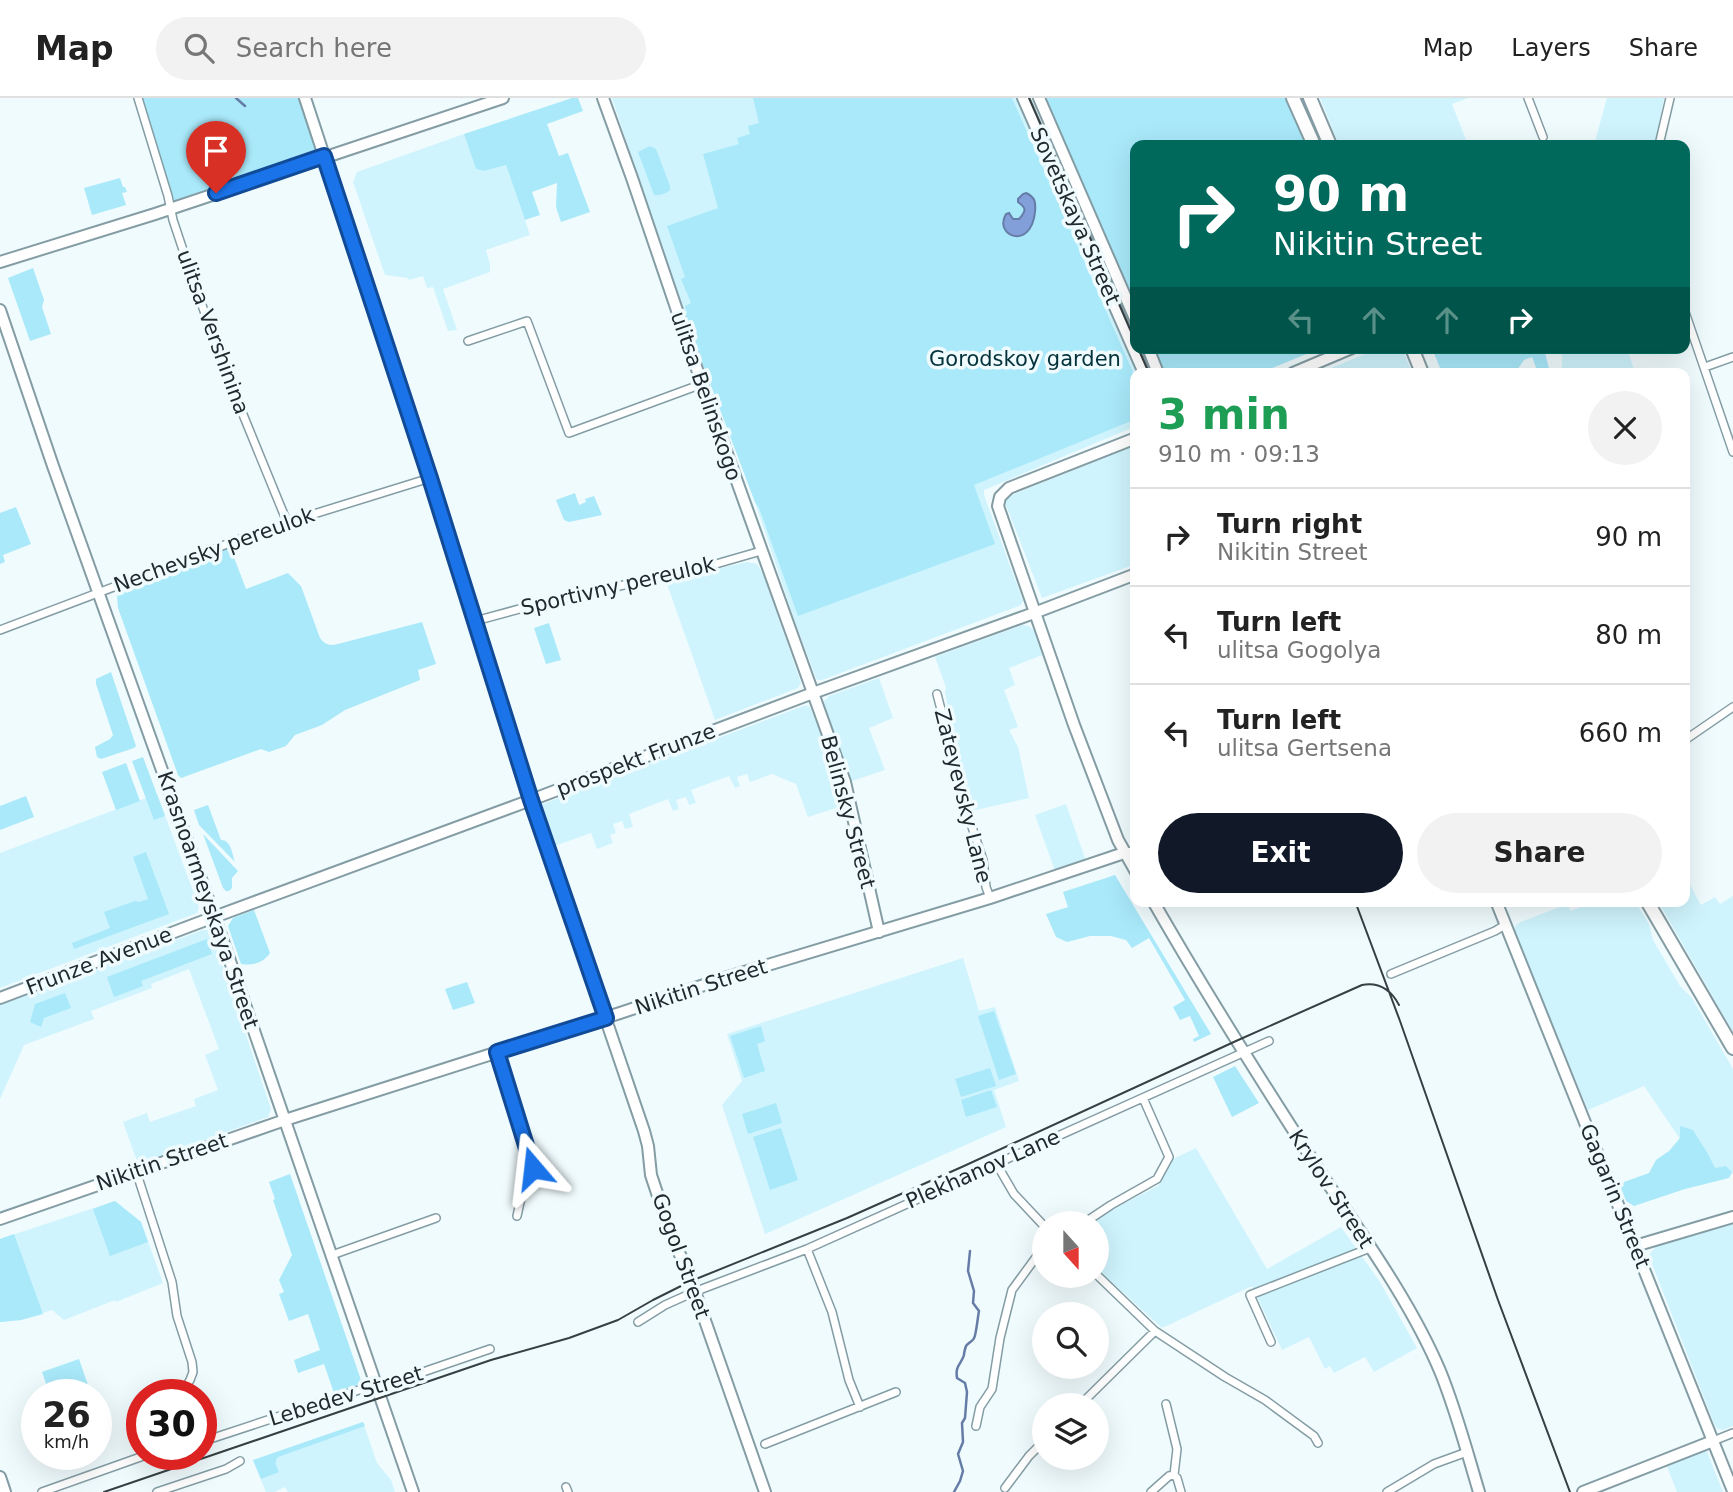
<!DOCTYPE html>
<html lang="en">
<head>
<meta charset="utf-8">
<style>
  :root { --surface:#fff; --page:#f2f2f2; --text:#222; --muted:#767676; --line:#e0e0e0; --accent:#111827 }
  body { margin:0; font-family:"DejaVu Sans",sans-serif; background:var(--page); color:var(--text); height:100vh; display:flex; flex-direction:column; font-size:26px; white-space:nowrap }
  * { box-sizing:border-box; margin:0 }
  p { font-size:23px; color:var(--muted) }
  .icon { flex:none; width:38px; height:38px; fill:none; stroke:currentColor; stroke-width:2; stroke-linecap:round; stroke-linejoin:round }
  .map { position:relative; flex:1; overflow:hidden }
  .details { position:absolute; left:1130px; top:270px; width:560px; height:539px; display:flex; flex-direction:column; background:var(--surface); border-radius:14px; box-shadow:0 7px 28px #0002 }
  .details>* { flex:none }
  .banner { position:absolute; left:1130px; top:42px; width:560px; height:214px; border-radius:14px; box-shadow:0 7px 28px #0002; background:#00695c; color:#fff; overflow:hidden }
  .needle { width:46px; rotate:159deg }
  .tools { position:absolute; left:1032px; top:1113px; display:grid; gap:14px }
  .tools a { display:grid; place-items:center; width:77px; height:77px; border-radius:50%; background:var(--surface); box-shadow:0 7px 28px #0002; font-size:35px }
  .speed { position:absolute; left:21px; top:1281px; display:flex; gap:14px; font-size:35px; font-weight:700; text-align:center }
  .speed>* { display:grid; place-content:center; width:91px; height:91px; border-radius:50%; background:var(--surface); box-shadow:0 7px 28px #0002; line-height:1 }
  .speed small { font-size:18px; font-weight:400 }
  .speed .limit { border:10px solid #d22; background:#fff; color:#111 }
  .pin { position:absolute; display:grid; place-items:center; width:60px; height:60px; color:#fff; margin:-72px -30px; border-radius:50% 50% 50% 0; rotate:-45deg; box-shadow:0 0 7px #0007 }
  .pin .icon { rotate:45deg }
  .me { position:absolute; width:77px; margin:-38px; rotate:343deg; stroke-linejoin:round; filter:drop-shadow(0 0 5px #0008) }
  .turn { display:flex; align-items:center; gap:24px; height:147px; padding:0 28px; font-size:32px }
  .turn .icon { width:91px; height:91px; stroke-width:2.5 }
  .turn b { display:block; font-size:49px; line-height:60px }
  .lanes { display:flex; align-items:center; height:66px; padding:0 28px; background:#0003; justify-content:center; gap:35px; direction:ltr }
  .lanes .off { opacity:.35 }
  .round { display:grid; place-items:center; flex:none; width:74px; height:74px; border-radius:37px; background:var(--page) }
  .overview { display:flex; align-items:center; justify-content:space-between; height:119px; padding:0 28px }
  h1 { font-size:42px; font-weight:700; line-height:52px; color:#1e9e55 }
  .cta { display:flex; gap:14px; margin-top:auto; padding:14px 28px }
  .cta a { flex:1; height:80px; border-radius:42px; background:var(--accent); color:#fff; font-size:28px; font-weight:700; line-height:80px; text-align:center }
  .cta a+a { background:var(--page); color:var(--text) }
  ul { padding:0; list-style:none }
  li { display:flex; align-items:center; gap:21px; height:98px; padding:0 28px; border-top:2px solid var(--line) }
  li div { flex:1 }
  li b { display:block; font-size:26px }
  li em { font-style:normal }
  header { display:flex; align-items:center; gap:42px; box-sizing:border-box; height:98px; padding:0 35px; background:var(--surface); border-bottom:2px solid var(--line) }
  header strong { font-size:33px }
  nav { display:flex; gap:38px; margin-inline-start:auto; font-size:24px }
  .search { width:490px; height:63px; background:var(--page); display:flex; align-items:center; gap:18px; box-sizing:border-box; padding:0 24px; border-radius:38px; color:var(--muted); font-size:26px }
  .map>svg:first-child { display:block }
  .built { fill:#cff4fd }
  .green { fill:#a9e9fa }
  .water { fill:#839fda; stroke:#657ca6; stroke-width:2 }
  .lines { fill:none; stroke-linecap:round; stroke-linejoin:round }
  .stream { stroke:#657ca6; stroke-width:2.5 }
  .street-casing { stroke:#849da4; stroke-width:10 }
  .secondary-casing { stroke:#849da4; stroke-width:14 }
  .primary-casing { stroke:#849da4; stroke-width:16 }
  .street { stroke:#fff; stroke-width:7 }
  .secondary { stroke:#fff; stroke-width:10 }
  .primary { stroke:#fff; stroke-width:12 }
  .tram { stroke:#364043; stroke-width:2 }
  .route-casing { stroke:#114b97; stroke-width:18 }
  .route { stroke:#1a73e8; stroke-width:12 }
  .labels { text-anchor:middle; stroke-width:7; stroke-linejoin:round; paint-order:stroke }
  .street-label { font-size:21px; fill:#202a2d; stroke:#f0fbfe }
  .park-label { font-size:21px; fill:#04323b; stroke:#f0fbfe }
</style>
</head>
<body>
<header>
<strong>Map</strong>
<div class="search"><svg class="icon" aria-label="search" viewBox="0 0 24 24"><circle cx="10" cy="10" r="6"/><path d="M15 15l6 6"/></svg>Search here</div>
<nav><a>Map</a><a>Layers</a><a>Share</a></nav>
</header>
<div class="map">
<svg width="1733" height="1394" viewBox="0 0 1733 1394">
  <rect width="100%" height="100%" fill="#f0fbfe"/>
  <!-- built -->
  <path class="built" d="M 612,0 L 1017,0 L 1138,275 L 1136,275 L 1136,328 L 984,392 L 984,397 L 1023,503 L 1021,507 L 822,582 L 817,582 L 816,580 L 795,524 L 755,404 L 685,219 Z
    M 1320,0 L 1468,0 L 1452,6 L 1468,47 L 1339,47 Z
    M 1607,0 L 1664,0 L 1655,47 L 1594,47 Z
    M 464,36 L 476,71 L 484,73 L 506,67 L 530,137 L 486,152 L 490,166 L 490,174 L 443,191 L 457,232 L 448,233 L 433,189 L 427,190 L 423,178 L 409,182 L 408,180 L 385,177 L 353,84 L 357,74 Z
    M 1380,250 L 1402,250 L 1412,275 L 1319,275 Z
    M 1562,250 L 1627,250 L 1635,275 L 1559,275 L 1562,269 Z
    M 1136,347 L 1136,466 L 1042,500 L 1006,407 L 1006,402 L 1010,398 Z
    M 747,464 L 757,466 L 763,476 L 801,585 L 798,590 L 715,622 L 666,483 Z
    M 1023,527 L 1029,528 L 1034,533 L 1042,557 L 1009,570 L 1015,587 L 1004,592 L 1018,629 L 1009,632 L 1018,649 L 1029,700 L 971,713 L 945,595 L 946,590 L 935,559 Z
    M 879,580 L 893,620 L 869,630 L 885,672 L 849,684 L 825,609 L 824,603 L 829,598 Z
    M 806,607 L 810,609 L 817,626 L 840,686 L 845,707 L 808,719 L 796,686 L 772,676 L 750,684 L 747,676 L 737,679 L 740,688 L 735,690 L 729,678 L 691,692 L 696,705 L 689,707 L 686,699 L 682,700 L 676,702 L 679,711 L 673,713 L 668,701 L 629,716 L 633,729 L 625,731 L 622,723 L 613,726 L 616,735 L 610,737 L 613,745 L 597,751 L 591,735 L 552,749 L 539,710 L 540,707 Z
    M 157,696 L 199,809 L 197,815 L 0,890 L 0,755 Z
    M 1066,706 L 1086,763 L 1055,773 L 1035,717 Z
    M 1685,778 L 1701,807 L 1715,799 L 1720,806 L 1733,798 L 1733,934 L 1658,803 L 1685,803 Z
    M 1594,803 L 1635,803 L 1649,826 L 1653,842 L 1680,888 L 1692,900 L 1733,971 L 1733,1076 L 1697,1066 L 1644,988 L 1588,1012 L 1514,833 L 1516,827 L 1521,824 L 1565,807 L 1568,808 L 1571,813 Z
    M 203,832 L 207,832 L 212,836 L 271,1011 L 268,1019 L 138,1066 L 123,1024 L 147,1015 L 150,1024 L 196,1008 L 194,1001 L 218,992 L 205,957 L 219,951 L 189,871 L 151,886 L 152,890 L 91,913 L 94,921 L 24,947 L 0,1001 L 0,907 Z
    M 963,860 L 979,913 L 995,909 L 1019,983 L 994,992 L 1006,1029 L 765,1136 L 722,1007 L 742,983 L 727,936 Z
    M 1196,1050 L 1267,1171 L 1341,1129 L 1380,1184 L 1417,1250 L 1374,1274 L 1365,1259 L 1334,1275 L 1330,1268 L 1325,1271 L 1309,1239 L 1282,1252 L 1252,1188 L 1162,1230 L 1097,1171 L 1097,1125 L 1091,1125 L 1113,1111 L 1158,1088 L 1173,1061 Z
    M 115,1103 L 141,1124 L 163,1185 L 116,1204 L 115,1202 L 64,1222 L 52,1212 L 21,1222 L 0,1224 L 0,1141 Z
    M 1733,1126 L 1733,1328 L 1723,1332 L 1718,1331 L 1715,1328 L 1649,1158 L 1651,1154 L 1657,1148 Z
    M 363,1324 L 377,1365 L 391,1382 L 395,1394 L 288,1394 L 285,1389 L 274,1394 L 266,1394 L 253,1362 Z
    M 1706,1351 L 1723,1394 L 1677,1394 L 1666,1366 Z"/>
  <!-- green -->
  <path class="green" d="M 142,0 L 301,0 L 317,53 L 174,103 Z
    M 572,0 L 578,0 L 583,13 L 547,26 L 559,58 L 568,55 L 590,114 L 561,124 L 556,109 L 557,85 L 532,94 L 540,117 L 525,122 L 506,67 L 484,73 L 476,71 L 464,36 Z
    M 753,0 L 1012,0 L 1136,281 L 1136,321 L 974,387 L 995,446 L 798,518 L 759,410 L 755,404 L 685,219 L 687,215 L 685,208 L 691,205 L 681,181 L 685,179 L 667,128 L 718,110 L 703,56 L 739,46 L 737,40 L 750,36 L 748,28 L 759,25 Z
    M 1045,0 L 1288,0 L 1309,47 L 1136,47 L 1136,209 Z
    M 650,48 L 656,51 L 670,88 L 670,92 C 666,96 659,98 654,97 L 638,54 Z
    M 120,80 L 123,89 L 125,89 L 127,94 L 122,95 L 126,107 L 92,117 L 84,90 Z
    M 33,170 L 44,202 L 42,209 L 51,236 L 30,243 L 8,180 Z
    M 1154,250 L 1321,250 L 1260,275 L 1165,275 Z
    M 1432,250 L 1544,250 L 1550,275 L 1538,275 L 1532,259 L 1524,262 L 1515,275 L 1487,275 L 1486,272 L 1479,275 L 1442,275 Z
    M 575,395 L 579,407 L 586,404 L 585,401 L 594,398 L 602,417 L 569,424 L 564,422 L 556,402 Z
    M 16,409 L 31,446 L 3,457 L 5,464 L 0,466 L 0,415 Z
    M 230,449 L 246,491 L 288,475 L 301,488 L 320,540 C 325,547 330,548 338,546 L 422,524 L 436,566 L 418,572 L 420,582 L 345,612 L 322,627 L 295,637 L 286,648 L 269,654 L 261,651 L 181,680 L 178,677 L 118,510 L 117,498 C 134,478 203,458 230,449 Z
    M 549,525 L 561,562 L 546,566 L 534,530 Z
    M 111,574 L 136,648 L 134,650 L 101,661 L 97,659 L 95,649 L 110,641 L 113,637 L 96,586 L 96,581 Z
    M 143,659 L 165,718 L 154,722 L 132,663 Z
    M 126,665 L 140,703 L 116,712 L 102,674 Z
    M 26,698 L 34,719 L 0,732 L 0,708 Z
    M 208,707 L 221,742 C 231,742 232,755 235,764 L 199,727 L 194,712 Z
    M 203,736 L 238,773 L 232,780 L 232,790 L 229,793 L 226,793 L 223,790 Z
    M 146,754 L 169,816 L 74,851 L 72,845 L 110,830 L 104,814 L 135,803 L 139,804 L 148,801 L 133,759 Z
    M 1115,777 L 1211,936 L 1194,944 L 1193,941 L 1199,938 L 1190,918 L 1180,922 L 1173,909 L 1185,902 L 1149,840 L 1132,850 L 1126,842 L 1111,838 L 1090,838 L 1067,844 L 1056,839 L 1046,816 L 1068,809 L 1063,794 Z
    M 254,812 L 270,855 C 263,865 253,868 241,866 L 228,828 L 233,820 Z
    M 207,841 L 212,856 L 141,883 L 143,888 L 114,899 L 107,879 Z
    M 467,884 L 475,905 L 453,912 L 445,891 Z
    M 65,895 L 71,910 L 44,920 L 41,929 L 30,924 L 35,906 Z
    M 994,913 L 1016,976 L 999,982 L 978,918 Z
    M 761,928 L 765,943 L 757,946 L 765,973 L 744,980 L 730,938 Z
    M 1235,968 L 1259,1005 L 1232,1019 L 1213,979 Z
    M 990,970 L 996,988 L 961,999 L 955,981 Z
    M 991,992 L 997,1009 L 966,1019 L 961,1002 Z
    M 776,1005 L 782,1025 L 748,1036 L 742,1016 Z
    M 1680,1028 L 1693,1032 L 1708,1056 L 1715,1070 L 1726,1068 L 1732,1074 L 1729,1080 L 1685,1091 L 1634,1108 L 1626,1103 L 1621,1090 L 1624,1084 L 1649,1075 L 1656,1062 L 1669,1053 L 1680,1040 Z
    M 781,1030 L 798,1082 L 770,1092 L 753,1039 Z
    M 290,1076 L 361,1282 L 361,1286 L 334,1295 L 324,1266 L 298,1275 L 294,1262 L 320,1252 L 308,1216 L 289,1223 L 279,1196 L 284,1194 L 279,1182 L 292,1157 L 273,1102 L 275,1101 L 269,1084 Z
    M 115,1103 L 141,1124 L 148,1144 L 110,1158 L 93,1111 Z
    M 14,1136 L 43,1216 L 21,1222 L 0,1224 L 0,1141 Z
    M 79,1261 L 90,1293 L 80,1297 L 50,1297 L 42,1274 Z
    M 363,1324 L 365,1328 L 278,1359 C 274,1364 276,1368 279,1374 L 261,1381 L 253,1362 Z"/>
  <!-- water -->
  <path class="water" d="M 1026,95 C 1035,99 1036,104 1035,114 C 1031,153 993,138 1006,116 L 1009,115 L 1013,121 L 1019,121 C 1027,112 1026,110 1018,104 L 1018,101 L 1023,96 Z"/>
  <g class="lines">
    <!-- stream -->
    <path class="stream" d="M 236,0 L 245,8
      M 954,1394 L 960,1383 L 963,1373 L 958,1356 L 963,1344 L 962,1325 L 965,1320 L 967,1294 L 965,1285 L 957,1280 C 955,1267 961,1267 964,1257 C 964,1254 965,1251 966,1248 C 967,1246 974,1242 974,1240 C 976,1238 978,1217 979,1213 L 973,1205 L 974,1193 L 968,1173 L 970,1153"/>
    <!-- street casing -->
    <g class="street-casing">
      <path id="street" d="M 138,0 L 168,98 L 173,122 L 192,179 L 226,275 L 287,424
        M 1528,0 L 1543,39
        M 1659,47 L 1670,0
        M 1685,214 L 1733,354
        M 468,243 L 527,223 L 569,335 L 702,286
        M 1705,269 L 1733,259
        M 475,523 L 534,507 L 709,468 L 761,453
        M 0,532 L 272,429 L 430,380
        M 937,596 L 970,723 L 983,762 L 986,789 L 990,800
        M 1685,642 L 1733,609
        M 1124,755 L 1136,752
        M 1391,876 L 1495,833 L 1505,827
        M 497,954 L 533,1070 L 521,1100 L 517,1118
        M 996,1065 L 1014,1096 L 1045,1129
        M 136,1073 L 172,1184 L 177,1218 L 192,1264 L 193,1274 L 190,1282 L 181,1297
        M 1084,1125 L 1111,1107 L 1157,1081 L 1169,1059 L 1143,1000
        M 807,1151 L 832,1214 L 849,1282 L 860,1309
        M 332,1157 L 436,1120
        M 1097,1177 L 1155,1233 L 1225,1279 L 1265,1302 L 1314,1338 L 1318,1345
        M 638,1224 L 665,1207 L 694,1194 L 807,1151 L 1269,943
        M 1271,1244 L 1250,1197 L 1370,1150
        M 1166,1306 L 1177,1351 L 1174,1377 L 1177,1380 L 1181,1394
        M 1080,1307 L 1155,1233
        M 976,1328 L 980,1309 L 992,1291 L 1000,1240 L 1012,1192 L 1045,1147
        M 1713,1343 L 1733,1335
        M 201,1344 L 362,1291 L 391,1285 L 490,1251
        M 765,1346 L 896,1294
        M 566,1389 L 568,1394
        M 1005,1390 L 1029,1358 L 1045,1342
        M 42,1394 L 149,1356
        M 157,1394 L 226,1371 L 240,1363
        M 1151,1394 L 1169,1378 L 1174,1377
        M 1387,1394 L 1434,1366 L 1467,1354"/>
    </g>
    <!-- secondary casing -->
    <g class="secondary-casing">
      <path id="secondary" d="M 305,0 L 430,380 L 531,702 L 644,1033 L 648,1048 L 651,1077 L 671,1137 L 688,1174 L 765,1394
        M 603,0 L 632,80 L 702,286 L 845,684 L 879,834
        M 1023,0 L 1144,275
        M 1039,0 L 1136,223
        M 0,164 L 155,116 L 503,0
        M 0,212 L 53,368 L 221,837 L 413,1394
        M 1148,250 L 1158,275
        M 1293,275 L 1352,250
        M 1136,340 L 1009,390 L 1000,399 L 998,408 L 1074,627 L 1118,742 L 1136,774
        M 1153,803 C 1205,894 1260,981 1317,1069 C 1359,1133 1410,1202 1440,1273 C 1456,1312 1467,1354 1479,1394
        M 1496,803 L 1733,1393
        M 0,900 L 198,825 L 531,702 L 813,595 L 1034,515 L 1136,476
        M 0,1121 L 285,1022 L 620,915 L 728,879 L 990,800 L 1124,755
        M 1635,1148 L 1733,1119
        M 0,1379 L 5,1394
        M 1583,1394 L 1713,1343"/>
    </g>
    <!-- primary casing -->
    <g class="primary-casing">
      <path id="primary" d="M 1293,0 L 1314,47
        M 1310,0 L 1330,47
        M 1412,250 L 1422,275
        M 1647,803 L 1733,950"/>
    </g>
    <!-- street -->
    <use href="#street" class="street"/>
    <!-- secondary -->
    <use href="#secondary" class="secondary"/>
    <!-- primary -->
    <use href="#primary" class="primary"/>
    <!-- tram -->
    <path class="tram" d="M 1029,0 L 1136,245
      M 1138,250 L 1149,275
      M 1355,803 L 1400,923 L 1498,1202 L 1570,1394
      M 104,1394 L 491,1262 L 569,1240 L 618,1222 L 653,1202 L 691,1183 L 847,1120 L 964,1068 L 1236,943 L 1362,887 C 1379,884 1391,892 1399,907"/>
  </g>
  <g class="lines">
    <!-- route casing -->
    <g class="route-casing">
      <path id="route" d="M 216,95 L 324,58 L 430,380 L 531,702 L 606,920 L 497,954 L 533,1070"/>
    </g>
    <!-- route -->
    <use href="#route" class="route"/>
  </g>
  <g class="labels">
    <!-- street labels -->
    <g class="street-label">
      <text transform="translate(1075 118) rotate(66)" y="7">Sovetskaya Street</text>
      <text transform="translate(213 234) rotate(70)" y="7">ulitsa Vershinina</text>
      <text transform="translate(706 298) rotate(71)" y="7">ulitsa Belinskogo</text>
      <text transform="translate(214 452) rotate(-20)" y="7">Nechevsky pereulok</text>
      <text transform="translate(618 488) rotate(-13)" y="7">Sportivny pereulok</text>
      <text transform="translate(636 662) rotate(-21)" y="7">prospekt Frunze</text>
      <text transform="translate(963 698) rotate(76)" y="7">Zateyevsky Lane</text>
      <text transform="translate(848 714) rotate(75)" y="7">Belinsky Street</text>
      <text transform="translate(208 802) rotate(71)" y="7">Krasnoarmeyskaya Street</text>
      <text transform="translate(99 863) rotate(-21)" y="7">Frunze Avenue</text>
      <text transform="translate(701 889) rotate(-18)" y="7">Nikitin Street</text>
      <text transform="translate(162 1064) rotate(-19)" y="7">Nikitin Street</text>
      <text transform="translate(983 1071) rotate(-24)" y="7">Plekhanov Lane</text>
      <text transform="translate(1331 1091) rotate(57)" y="7">Krylov Street</text>
      <text transform="translate(1615 1098) rotate(68)" y="7">Gagarin Street</text>
      <text transform="translate(681 1158) rotate(70)" y="7">Gogol Street</text>
      <text transform="translate(346 1298) rotate(-17)" y="7">Lebedev Street</text>
    </g>
    <!-- park labels -->
    <g class="park-label">
      <text x="1025" y="268">Gorodskoy garden</text>
    </g>
  </g>
</svg>
<div class="tools">
<a><svg class="needle" viewBox="-14 -14 28 28"><path d="M0-13l5 13h-10z" fill="#e53935"/><path d="M0 13l5-13h-10z" fill="#767676"/></svg></a>
<a><svg class="icon" aria-label="search" viewBox="0 0 24 24"><circle cx="10" cy="10" r="6"/><path d="M15 15l6 6"/></svg></a>
<a><svg class="icon" aria-label="layers" viewBox="0 0 24 24"><path d="M12 4l9 5-9 5-9-5zM3 14l9 5 9-5"/></svg></a>
</div>
<div class="speed"><div>26<small>km/h</small></div><div class="limit">30</div></div>
<div class="pin" style="left:216px;top:95px;background:#d93025"><svg class="icon" aria-label="arrive" viewBox="0 0 24 24"><path d="M6 21V4h12l-3 4 3 4H6"/></svg></div>
<svg class="me" style="left:533px;top:1070px" viewBox="-20 -20 40 40"><path d="M0-17L14 15 0 8-14 15z" fill="#1a73e8" stroke="#fff" stroke-width="4"/></svg>
<div class="banner">
<div class="turn"><svg class="icon" aria-label="right" viewBox="0 0 24 24"><path d="M7 20v-9h11M14 6l5 5-5 5"/></svg><div><b>90 m</b>Nikitin Street</div></div>
<div class="lanes"><svg class="icon off" aria-label="left" viewBox="0 0 24 24"><path d="M17 20v-9H6M10 6l-5 5 5 5"/></svg><svg class="icon off" aria-label="ahead" viewBox="0 0 24 24"><path d="M12 20V5M6 11l6-6 6 6"/></svg><svg class="icon off" aria-label="ahead" viewBox="0 0 24 24"><path d="M12 20V5M6 11l6-6 6 6"/></svg><svg class="icon" aria-label="right" viewBox="0 0 24 24"><path d="M7 20v-9h11M14 6l5 5-5 5"/></svg></div>
</div>
<section class="details">
<div class="overview"><div><h1>3 min</h1><p>910 m · 09:13</p></div><a class="round"><svg class="icon" aria-label="close" viewBox="0 0 24 24"><path d="M6 6l12 12M18 6L6 18"/></svg></a></div>
<ul>
<li><svg class="icon" aria-label="right" viewBox="0 0 24 24"><path d="M7 20v-9h11M14 6l5 5-5 5"/></svg><div><b>Turn right</b><p>Nikitin Street</p></div><em>90 m</em></li>
<li><svg class="icon" aria-label="left" viewBox="0 0 24 24"><path d="M17 20v-9H6M10 6l-5 5 5 5"/></svg><div><b>Turn left</b><p>ulitsa Gogolya</p></div><em>80 m</em></li>
<li><svg class="icon" aria-label="left" viewBox="0 0 24 24"><path d="M17 20v-9H6M10 6l-5 5 5 5"/></svg><div><b>Turn left</b><p>ulitsa Gertsena</p></div><em>660 m</em></li>
</ul>
<div class="cta"><a>Exit</a><a>Share</a></div>
</section>
</div>
</body>
</html>
